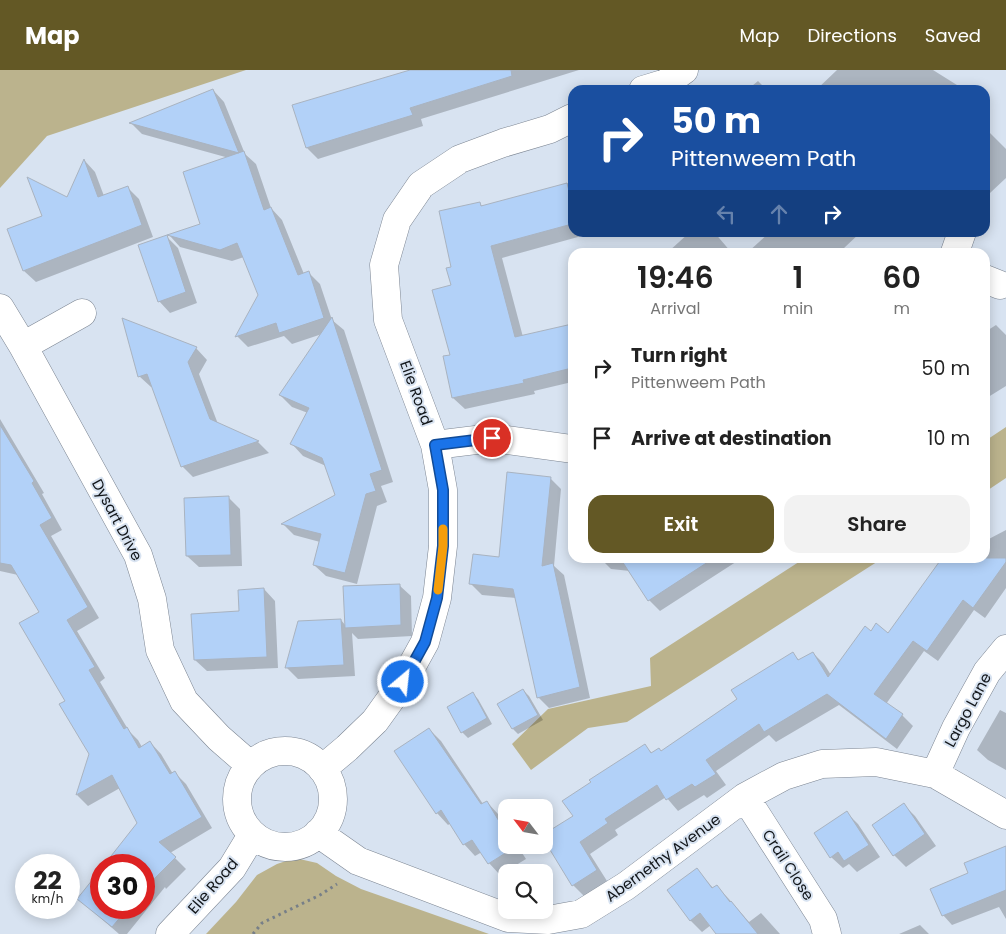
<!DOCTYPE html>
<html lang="en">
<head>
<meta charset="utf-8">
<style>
  :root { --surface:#fff; --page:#f2f2f2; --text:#222; --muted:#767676; --accent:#635825 }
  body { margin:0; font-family:Poppins,sans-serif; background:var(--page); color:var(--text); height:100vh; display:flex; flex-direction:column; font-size:19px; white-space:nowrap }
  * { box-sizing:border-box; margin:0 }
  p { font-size:16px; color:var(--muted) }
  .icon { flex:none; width:28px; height:28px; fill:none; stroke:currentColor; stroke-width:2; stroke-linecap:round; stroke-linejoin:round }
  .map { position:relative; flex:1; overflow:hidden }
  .drawer { position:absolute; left:568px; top:178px; width:422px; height:315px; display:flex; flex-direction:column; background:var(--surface); border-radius:15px; box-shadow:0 2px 12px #0003 }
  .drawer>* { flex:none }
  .guide { position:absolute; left:568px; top:15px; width:422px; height:152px; border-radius:15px; box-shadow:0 2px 12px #0003; background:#1a4fa0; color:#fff; overflow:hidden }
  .needle { width:32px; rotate:301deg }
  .controls { position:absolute; left:498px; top:729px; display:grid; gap:10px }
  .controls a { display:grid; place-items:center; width:55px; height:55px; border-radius:10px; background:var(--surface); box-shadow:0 2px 12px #0003; font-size:25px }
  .speed { position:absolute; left:15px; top:784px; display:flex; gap:10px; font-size:25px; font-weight:700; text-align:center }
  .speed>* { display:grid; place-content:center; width:65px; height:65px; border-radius:50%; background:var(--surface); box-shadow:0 2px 12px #0003; line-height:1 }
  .speed small { font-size:12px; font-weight:400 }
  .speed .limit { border:8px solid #d22; background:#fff; color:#111 }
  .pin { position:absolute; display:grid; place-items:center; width:42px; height:42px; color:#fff; margin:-21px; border:2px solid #fff; border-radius:50%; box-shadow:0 1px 5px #0007 }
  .me { position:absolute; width:55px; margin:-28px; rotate:28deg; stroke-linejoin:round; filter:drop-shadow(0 0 4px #0008) }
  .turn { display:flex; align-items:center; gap:18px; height:105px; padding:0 20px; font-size:22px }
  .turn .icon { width:65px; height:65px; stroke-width:2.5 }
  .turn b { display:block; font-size:35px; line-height:42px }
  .lanes { display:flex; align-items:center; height:48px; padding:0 20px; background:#0003; justify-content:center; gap:25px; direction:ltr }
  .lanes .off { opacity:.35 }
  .eta { display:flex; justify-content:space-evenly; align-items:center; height:85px; text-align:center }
  .eta b { font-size:30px; font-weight:600; line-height:35px }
  .cta { display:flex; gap:10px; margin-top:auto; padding:10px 20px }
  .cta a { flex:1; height:58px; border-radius:15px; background:var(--accent); color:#fff; font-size:20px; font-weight:600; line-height:58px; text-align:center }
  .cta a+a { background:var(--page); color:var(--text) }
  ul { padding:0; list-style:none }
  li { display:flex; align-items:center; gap:15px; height:70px; padding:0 20px }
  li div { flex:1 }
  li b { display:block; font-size:19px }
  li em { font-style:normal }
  header { display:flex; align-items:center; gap:30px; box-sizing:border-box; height:70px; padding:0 25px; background:var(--accent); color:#fff }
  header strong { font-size:24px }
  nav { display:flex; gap:28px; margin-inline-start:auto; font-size:18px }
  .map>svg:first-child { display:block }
  .green { fill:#bbb38d }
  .shadow { fill:#0003 }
  .building { fill:#b2d1f8; stroke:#a9b3c0 }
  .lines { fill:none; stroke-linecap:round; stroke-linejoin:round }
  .street-casing { stroke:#7c8592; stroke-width:29 }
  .path { stroke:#777f88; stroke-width:3; stroke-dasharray:2.5 4; stroke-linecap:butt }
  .street { stroke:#fff; stroke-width:28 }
  .route-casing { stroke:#114b97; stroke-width:12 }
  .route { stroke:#1a73e8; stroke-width:9 }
  .slow { stroke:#f59e0b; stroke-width:9 }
  .labels { text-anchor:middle; stroke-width:4; stroke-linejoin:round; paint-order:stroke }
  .street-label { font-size:15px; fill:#12161a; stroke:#d8e3f1 }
</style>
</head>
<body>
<header>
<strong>Map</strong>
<nav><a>Map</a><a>Directions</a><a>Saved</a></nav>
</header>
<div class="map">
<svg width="1006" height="864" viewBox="0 0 1006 864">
  <rect width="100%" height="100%" fill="#d8e3f1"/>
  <!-- green -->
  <path class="green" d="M 0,0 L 246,0 L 47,66 L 0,118 Z
    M 1006,357 L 1006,408 L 985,422 L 985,371 Z
    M 805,488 L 883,488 L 627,652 L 588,658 L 531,700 L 512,674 L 548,639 L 651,616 L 650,588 Z
    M 295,788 L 317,793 L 336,806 L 361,819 L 489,864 L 206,864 L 236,832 L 257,805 L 277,794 Z"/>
  <!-- shadow -->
  <path class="shadow" d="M 414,0 L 579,0 L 421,49 L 423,56 L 318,89 L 307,78 Z
    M 837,0 L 933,0 L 965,20 L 816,20 Z
    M 758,11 L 767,20 L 747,20 Z
    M 213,20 L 224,32 L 245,84 L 256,94 L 271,138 L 282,150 L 304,204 L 309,203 L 320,214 L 332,250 L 344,260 L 393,412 L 381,416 L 387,432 L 377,436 L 357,514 L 326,506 L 314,495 L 320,472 L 294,465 L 283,454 L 337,426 L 326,396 L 303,386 L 292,374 L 308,343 L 292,337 L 280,325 L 322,264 L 292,274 L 284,266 L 248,277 L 237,266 L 259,225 L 244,187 L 232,191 L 180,177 L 170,166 L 202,155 L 229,88 L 142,64 L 131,53 Z
    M 985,58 L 1006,79 L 1006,108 L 990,123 L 985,119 Z
    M 85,91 L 95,102 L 104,126 L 127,117 L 139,129 L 153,167 L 36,212 L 24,201 L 68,129 Z
    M 572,112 L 572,162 L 596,162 L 502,188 L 523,267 L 572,255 L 572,312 L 534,321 L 535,324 L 465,339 L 453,328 L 444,287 L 452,286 L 453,198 L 479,133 L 483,137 Z
    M 690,162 L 714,162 L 731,182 L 668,182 Z
    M 770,162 L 861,162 L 843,179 L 846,182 L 748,182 Z
    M 167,167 L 178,178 L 197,233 L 170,243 L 159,231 Z
    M 996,255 L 1006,265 L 1006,316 L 985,329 L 985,262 Z
    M 196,278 L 207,290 L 199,304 L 218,354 L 258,372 L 269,383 L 193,407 L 182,396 L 153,317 L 151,317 L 139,306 Z
    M 0,349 L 44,423 L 42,424 L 62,460 L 51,466 L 99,548 L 77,561 L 105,608 L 100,612 L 129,661 L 138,670 L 142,677 L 150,672 L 161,684 L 173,704 L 175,703 L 186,714 L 212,758 L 170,783 L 186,799 L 166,819 L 165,817 L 127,864 L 119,864 L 79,829 L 101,801 L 101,838 L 144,838 L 144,795 L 106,795 L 139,753 L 120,718 L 88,736 L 77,725 L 91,684 L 66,631 L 41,542 L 18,505 L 0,501 Z
    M 550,408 L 561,419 L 554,496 L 564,505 L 590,628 L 549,638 L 538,627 L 516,528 L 482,525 L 471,514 L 500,488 Z
    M 228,427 L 240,439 L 242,496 L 199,497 L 187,486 Z
    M 1006,460 L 1006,518 L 985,548 L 974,540 L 938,591 L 924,581 L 886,634 L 902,645 L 913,656 L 897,679 L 839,635 L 776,672 L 769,665 L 716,701 L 726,715 L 707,728 L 704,725 L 678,741 L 666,727 L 615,760 L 618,765 L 590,784 L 607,811 L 584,826 L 573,815 L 544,766 L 574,747 L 645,676 L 653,684 L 661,682 L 738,629 L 793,584 L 800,591 L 813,583 L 824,594 L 831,605 L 871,563 L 889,564 L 943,488 L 985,488 L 985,471 Z
    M 600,488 L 742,488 L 660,541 L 649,530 L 630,501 L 611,499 Z
    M 399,515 L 411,526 L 412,566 L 358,569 L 352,563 L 355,606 L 298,609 L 287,598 L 341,550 L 346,556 Z
    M 264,519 L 275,531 L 278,598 L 207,601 L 195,590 Z
    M 523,620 L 529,626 L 543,650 L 518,664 L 513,659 L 499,634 Z
    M 473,624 L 478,629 L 492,654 L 468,668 L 462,662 Z
    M 1000,640 L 1006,643 L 1006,700 L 988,690 L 977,680 Z
    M 429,659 L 441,671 L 483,734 L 487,732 L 498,744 L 506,757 L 506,775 L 517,775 L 526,789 L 500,805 L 489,793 L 482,782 L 475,786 L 464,774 L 451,753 L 448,755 L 437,743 L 396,682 Z
    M 904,735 L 915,746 L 936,776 L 906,797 L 894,785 L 874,755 Z
    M 847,743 L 858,754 L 880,787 L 857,802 L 849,794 L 843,798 L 831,787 Z
    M 1006,781 L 1006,849 L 999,837 L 952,855 L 943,845 L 969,803 Z
    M 697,800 L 714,819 L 717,817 L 728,828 L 749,852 L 761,843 L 780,864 L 718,864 L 711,855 L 702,862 L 690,850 Z
    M 920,855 L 929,864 L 899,864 Z"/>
  <!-- building -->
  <path class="building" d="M 410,0 L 511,0 L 512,6 L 410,38 L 413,45 L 306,78 L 292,35 Z
    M 213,19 L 239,83 L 129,53 Z
    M 244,81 L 264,140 L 271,137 L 298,205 L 309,201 L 324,248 L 279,263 L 276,253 L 235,267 L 258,225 L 237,173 L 220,180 L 167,165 L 200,154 L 183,102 Z
    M 84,89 L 98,127 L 128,116 L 142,155 L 23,201 L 7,159 L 42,146 L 27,107 L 67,127 Z
    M 567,113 L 572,133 L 572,154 L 491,176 L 515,267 L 572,254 L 572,298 L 523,310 L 524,313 L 452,328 L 443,286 L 450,285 L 432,220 L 451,215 L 446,198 L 451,197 L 439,141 L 480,132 L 481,136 Z
    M 167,165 L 186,222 L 158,232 L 138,175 Z
    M 332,247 L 382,400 L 370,404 L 376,421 L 366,424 L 345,503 L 313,495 L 321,464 L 281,454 L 335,425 L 322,388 L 290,374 L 309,338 L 279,325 Z
    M 122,248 L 197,277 L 188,292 L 210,349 L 259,371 L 181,397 L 147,304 L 138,307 Z
    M 0,355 L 34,411 L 32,413 L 52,448 L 40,455 L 88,537 L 67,550 L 95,597 L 89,600 L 124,659 L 127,657 L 139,678 L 150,671 L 170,704 L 175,701 L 202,747 L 159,772 L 176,787 L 154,809 L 153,807 L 144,818 L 144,795 L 104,795 L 137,753 L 112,705 L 76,725 L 89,684 L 59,634 L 65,631 L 19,553 L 39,542 L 11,495 L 0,493 Z
    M 507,402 L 551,407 L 542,496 L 553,493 L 580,617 L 537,628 L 513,519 L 469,514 L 473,484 L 499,487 Z
    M 229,426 L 231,485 L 186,486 L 184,428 Z
    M 620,488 L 714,488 L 648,531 Z
    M 942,488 L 1006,488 L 1006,492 L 973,538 L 963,530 L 927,581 L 913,571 L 874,624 L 903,644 L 886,669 L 827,624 L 764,662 L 759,654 L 706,690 L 716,704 L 695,717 L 692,714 L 666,730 L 657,715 L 605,749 L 608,753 L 580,772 L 597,800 L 572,816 L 544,770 L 544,764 L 573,746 L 562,731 L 591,712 L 589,710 L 645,674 L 651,683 L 659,678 L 661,681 L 737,629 L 731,620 L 793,582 L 798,590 L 813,582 L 828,607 L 865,556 L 871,561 L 876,553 L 888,563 Z
    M 400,514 L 401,555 L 345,558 L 343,516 Z
    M 264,518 L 267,587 L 194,590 L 191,544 L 239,541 L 238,520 Z
    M 341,549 L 344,595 L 285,598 L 298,551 Z
    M 523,619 L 538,645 L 512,659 L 497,634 Z
    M 473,622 L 487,648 L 461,663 L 447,637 Z
    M 429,658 L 481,734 L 487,731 L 506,763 L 506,775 L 514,775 L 515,777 L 488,794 L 472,770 L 463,775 L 441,740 L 436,744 L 394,681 Z
    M 904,733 L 925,764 L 893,786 L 872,755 Z
    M 847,741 L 869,775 L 844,791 L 838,782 L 830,788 L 814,763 Z
    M 1006,776 L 1006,820 L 942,846 L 930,819 L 968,803 L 964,793 Z
    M 697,798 L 712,818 L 717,815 L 730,832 L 731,831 L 758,864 L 716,864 L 700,843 L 690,851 L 667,820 Z
    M 101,799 L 101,838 L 128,838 L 112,857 L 77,829 Z"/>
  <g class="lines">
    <!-- street casing -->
    <g class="street-casing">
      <path id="street" d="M 643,20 L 666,13 L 684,0
        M 955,182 L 962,162
        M 985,209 L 1000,215
        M 0,238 L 23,276 L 138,485 L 152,529 L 160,580 L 184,631 L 219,668 L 250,695
        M 23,276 L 82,243
        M 435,375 L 492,368 L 572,379
        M237 729a48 48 0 1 1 96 0a48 48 0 1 1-96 0Z
        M 322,699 L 347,678 L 375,651 L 403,612 L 425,572 L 437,528 L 443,476 L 443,420 L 435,375 L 388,250 L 384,195 L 397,150 L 421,115 L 460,89 L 503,73 L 550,59 L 572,48
        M 935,704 L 956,658 L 987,602 L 1006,579
        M 745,727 L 823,849 L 827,864
        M 318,763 L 358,791 L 508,848 L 548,850 L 581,844 L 626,816 L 745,727 L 784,706 L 822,694 L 876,692 L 935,704 L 1006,745
        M 170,864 L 232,798 L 252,765"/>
    </g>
    <!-- path -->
    <path class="path" d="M 253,864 L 262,853 L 320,825 L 337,814"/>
    <!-- street -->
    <use href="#street" class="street"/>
  </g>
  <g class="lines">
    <!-- route casing -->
    <g class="route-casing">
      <path id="route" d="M 403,612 L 425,572 L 437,528 L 443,476 L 443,420 L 435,375 L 492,368"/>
    </g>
    <!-- route -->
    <use href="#route" class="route"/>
    <!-- slow -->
    <path class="slow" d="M 438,520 L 443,476 L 443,459"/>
  </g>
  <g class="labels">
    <!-- street labels -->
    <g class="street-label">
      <text transform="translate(416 323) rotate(70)" y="5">Elie Road</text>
      <text transform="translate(117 450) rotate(62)" y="5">Dysart Drive</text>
      <text transform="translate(968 640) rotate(-62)" y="5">Largo Lane</text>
      <text transform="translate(663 788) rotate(-36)" y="5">Abernethy Avenue</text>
      <text transform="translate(788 795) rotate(57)" y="5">Crail Close</text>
      <text transform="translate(213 816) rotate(-49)" y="5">Elie Road</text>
    </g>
  </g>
</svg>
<div class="controls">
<a><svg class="needle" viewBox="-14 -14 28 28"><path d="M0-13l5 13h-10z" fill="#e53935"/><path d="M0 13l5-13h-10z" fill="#767676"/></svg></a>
<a><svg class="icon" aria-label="search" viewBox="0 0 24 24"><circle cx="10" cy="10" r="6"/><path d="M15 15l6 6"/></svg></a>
</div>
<div class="speed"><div>22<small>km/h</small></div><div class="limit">30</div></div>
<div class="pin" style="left:492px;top:368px;background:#d93025"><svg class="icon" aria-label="arrive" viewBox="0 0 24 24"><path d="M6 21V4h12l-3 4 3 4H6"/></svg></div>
<svg class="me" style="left:403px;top:612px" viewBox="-20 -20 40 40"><circle r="17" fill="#1a73e8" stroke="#fff" stroke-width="3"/><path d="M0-11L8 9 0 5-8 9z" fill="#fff"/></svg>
<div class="guide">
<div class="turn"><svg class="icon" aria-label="right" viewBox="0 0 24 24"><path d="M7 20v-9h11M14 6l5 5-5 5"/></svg><div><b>50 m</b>Pittenweem Path</div></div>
<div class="lanes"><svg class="icon off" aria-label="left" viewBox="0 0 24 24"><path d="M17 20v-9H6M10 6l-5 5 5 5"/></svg><svg class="icon off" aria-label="ahead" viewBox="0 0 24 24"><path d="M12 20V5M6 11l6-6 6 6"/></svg><svg class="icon" aria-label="right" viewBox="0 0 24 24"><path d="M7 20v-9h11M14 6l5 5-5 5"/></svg></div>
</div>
<section class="drawer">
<div class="eta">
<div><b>19:46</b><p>Arrival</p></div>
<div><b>1</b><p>min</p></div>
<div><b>60</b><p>m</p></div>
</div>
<ul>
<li><svg class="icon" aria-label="right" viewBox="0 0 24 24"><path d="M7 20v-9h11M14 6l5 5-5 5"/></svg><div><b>Turn right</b><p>Pittenweem Path</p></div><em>50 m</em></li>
<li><svg class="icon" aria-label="arrive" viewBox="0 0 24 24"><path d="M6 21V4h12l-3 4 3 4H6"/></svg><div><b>Arrive at destination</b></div><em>10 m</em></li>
</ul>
<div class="cta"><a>Exit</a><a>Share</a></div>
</section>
</div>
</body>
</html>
